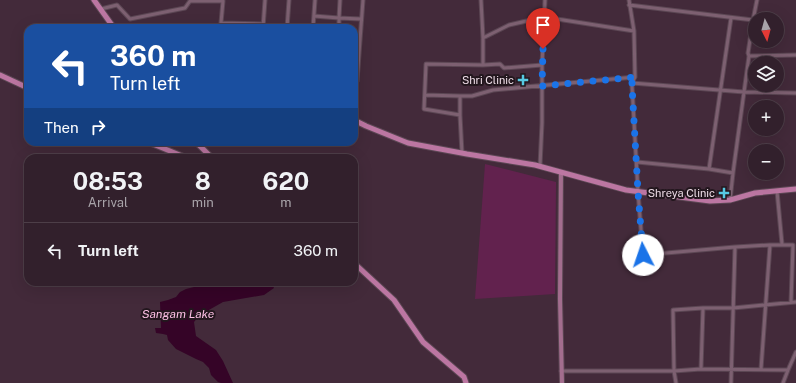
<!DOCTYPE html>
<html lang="en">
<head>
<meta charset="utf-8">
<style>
  :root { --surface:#32202c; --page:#3d2d38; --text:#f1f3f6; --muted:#a8a3a9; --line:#4d3e48 }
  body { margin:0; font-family:"Public Sans",sans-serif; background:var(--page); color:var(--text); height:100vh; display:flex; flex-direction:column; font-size:15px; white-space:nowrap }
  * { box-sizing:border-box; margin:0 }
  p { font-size:13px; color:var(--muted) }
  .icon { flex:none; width:22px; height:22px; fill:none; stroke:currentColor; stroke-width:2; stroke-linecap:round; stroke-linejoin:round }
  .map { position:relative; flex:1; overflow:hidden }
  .drawer { position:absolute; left:24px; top:154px; width:334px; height:132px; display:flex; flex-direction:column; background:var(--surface); border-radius:12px; box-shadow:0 4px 16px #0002,0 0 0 1px var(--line) }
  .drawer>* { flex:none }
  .banner { position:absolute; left:24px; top:24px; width:334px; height:122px; border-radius:12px; box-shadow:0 4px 16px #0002,0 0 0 1px var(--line); background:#1a4fa0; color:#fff; overflow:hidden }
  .needle { width:26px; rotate:174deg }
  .controls { position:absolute; left:748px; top:12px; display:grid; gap:8px }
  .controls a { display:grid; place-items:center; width:36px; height:36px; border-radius:50%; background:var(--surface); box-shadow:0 4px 16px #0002,0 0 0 1px var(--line); font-size:20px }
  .pin { position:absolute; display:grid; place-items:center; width:34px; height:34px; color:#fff; margin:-41px -17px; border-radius:50% 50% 50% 0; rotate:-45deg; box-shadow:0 0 4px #0007 }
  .pin .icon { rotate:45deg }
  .me { position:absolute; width:44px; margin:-22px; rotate:356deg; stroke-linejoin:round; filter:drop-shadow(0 0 3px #0008) }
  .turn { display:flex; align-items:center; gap:14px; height:84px; padding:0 20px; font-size:18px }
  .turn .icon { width:52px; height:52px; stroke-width:2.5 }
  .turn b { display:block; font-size:28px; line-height:34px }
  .then { display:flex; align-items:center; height:38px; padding:0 20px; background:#0003; gap:8px; font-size:15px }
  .eta { display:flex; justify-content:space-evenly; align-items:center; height:68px; text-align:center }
  .eta b { font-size:24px; font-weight:700; line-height:28px }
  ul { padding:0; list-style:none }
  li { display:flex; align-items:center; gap:12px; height:56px; padding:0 20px; border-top:1px solid var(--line) }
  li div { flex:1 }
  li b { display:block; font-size:15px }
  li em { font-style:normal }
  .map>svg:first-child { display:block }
  .green { fill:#62224e }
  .water { fill:#350427 }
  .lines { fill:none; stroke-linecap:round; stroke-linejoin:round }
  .minor-casing { stroke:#5c4754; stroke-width:5 }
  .major-casing { stroke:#5c4754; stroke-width:6 }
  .highway-casing { stroke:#5c4754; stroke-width:7 }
  .minor { stroke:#7d6071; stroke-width:3 }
  .major { stroke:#a36d8e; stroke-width:4 }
  .highway { stroke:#bc76a2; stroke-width:5 }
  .route { stroke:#1a73e8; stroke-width:7; stroke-dasharray:0 12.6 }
  .poi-dot { fill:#57c9e3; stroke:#23171e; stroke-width:1.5 }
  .labels { text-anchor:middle; stroke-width:4; stroke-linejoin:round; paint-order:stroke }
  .poi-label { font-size:11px; fill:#eddce6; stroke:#23171e; text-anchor:end }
  .water-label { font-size:12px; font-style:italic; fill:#fcbfe4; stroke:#23171e }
</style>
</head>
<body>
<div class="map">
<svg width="796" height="383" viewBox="0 0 796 383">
  <rect width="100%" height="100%" fill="#432a3a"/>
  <!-- green -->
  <path class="green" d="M 485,164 L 556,182 L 555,294 L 475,299 Z"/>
  <!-- water -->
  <path class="water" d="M 266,282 L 272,284 L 274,288 L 264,295 L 223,302 L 200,315 L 194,322 L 196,336 L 216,350 L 223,361 L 233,383 L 221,383 L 218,382 L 211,375 L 209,368 L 203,362 L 196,359 L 176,349 L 168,340 L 167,335 L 163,334 L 156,333 L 155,328 L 161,328 L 160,302 L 168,300 L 176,297 L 180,292 L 186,289 L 210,283 L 250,284 Z"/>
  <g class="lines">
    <!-- minor casing -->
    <g class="minor-casing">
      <path id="minor" d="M 481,0 L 483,38 L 483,65 L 500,64 L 504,68 L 542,65 L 542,123 L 540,166
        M 629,0 L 634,31 L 635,77 L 632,83 L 632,86 L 638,192 L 643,255 L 735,247
        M 757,0 L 753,20 L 748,53 L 749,56 L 796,55
        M 629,5 L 753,20
        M 101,9 L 117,5 L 130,19 L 185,8 L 190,1 L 223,1 L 221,23 L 263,24
        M 314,16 L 339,18 L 340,0
        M 263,28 L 265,0
        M 287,28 L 289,0
        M 313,28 L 315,0
        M 339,28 L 339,18 L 361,19
        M 483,38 L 509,25 L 544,17 L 634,31
        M 749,56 L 744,92 L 796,93
        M 542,65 L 545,0
        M 632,83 L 744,92 L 733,173
        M 354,87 L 357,81 L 363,0
        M 425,95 L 460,96 L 460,115
        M 460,96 L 472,96 L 493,90 L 635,77
        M 462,153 L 460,115 L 424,109 L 426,64 L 483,65
        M 637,162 L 709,169
        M 777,191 L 782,244
        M 730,200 L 733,173 L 709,169 L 731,18
        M 770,245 L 793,245 L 791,302
        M 703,308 L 733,308 L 796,302
        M 561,371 L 674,371 L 701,369 L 788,370 L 796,352
        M 676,383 L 674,371 L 673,310 L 703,308 L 701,369
        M 731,383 L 735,247 L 770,245 L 761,369
        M 783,383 L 788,370"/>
    </g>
    <!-- major casing -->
    <g class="major-casing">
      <path id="major" d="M 561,172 L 560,299 L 562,383"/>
    </g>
    <!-- highway casing -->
    <g class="highway-casing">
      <path id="highway" d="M 94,0 L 114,28
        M 0,75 L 28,88
        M 354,120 L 366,126 L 408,143 L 467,154 L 535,165 L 626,190 L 710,201 L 730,200 L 755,193 L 796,189
        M 148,142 L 187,158
        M 196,142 L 212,158
        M 354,263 L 394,300 L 423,342 L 464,377 L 466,383"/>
    </g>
    <!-- minor -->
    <use href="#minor" class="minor"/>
    <!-- major -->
    <use href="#major" class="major"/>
    <!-- highway -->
    <use href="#highway" class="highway"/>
  </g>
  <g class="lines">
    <!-- route -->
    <path class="route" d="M 543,49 L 542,86 L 636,77 L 632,83 L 632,86 L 638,192 L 643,255"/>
  </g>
  <!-- markers -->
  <g class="poi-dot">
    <path d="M521 74h4v4h4v4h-4v4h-4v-4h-4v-4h4z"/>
    <path d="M722 187h4v4h4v4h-4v4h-4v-4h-4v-4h4z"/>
  </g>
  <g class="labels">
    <!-- poi labels -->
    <g class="poi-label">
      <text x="514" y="84">Shri Clinic</text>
      <text x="715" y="197">Shreya Clinic</text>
    </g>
    <!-- water labels -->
    <g class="water-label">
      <text x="178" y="318">Sangam Lake</text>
    </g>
  </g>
</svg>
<div class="controls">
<a><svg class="needle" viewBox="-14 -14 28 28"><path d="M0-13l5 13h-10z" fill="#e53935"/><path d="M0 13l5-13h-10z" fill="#a8a3a9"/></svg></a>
<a><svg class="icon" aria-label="layers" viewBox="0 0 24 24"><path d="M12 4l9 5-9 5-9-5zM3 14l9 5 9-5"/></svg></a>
<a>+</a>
<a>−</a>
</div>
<div class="pin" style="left:543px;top:49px;background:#d93025"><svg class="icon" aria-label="arrive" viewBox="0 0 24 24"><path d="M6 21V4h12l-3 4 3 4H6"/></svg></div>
<svg class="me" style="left:643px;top:255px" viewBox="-20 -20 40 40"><circle r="19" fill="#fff"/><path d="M0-13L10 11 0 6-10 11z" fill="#1a73e8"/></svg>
<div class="banner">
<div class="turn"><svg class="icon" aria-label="left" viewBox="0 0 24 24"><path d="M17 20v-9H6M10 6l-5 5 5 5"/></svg><div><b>360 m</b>Turn left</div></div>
<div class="then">Then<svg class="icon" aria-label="right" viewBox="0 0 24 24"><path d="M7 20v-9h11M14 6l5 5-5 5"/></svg></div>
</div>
<section class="drawer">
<div class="eta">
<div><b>08:53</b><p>Arrival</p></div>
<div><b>8</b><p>min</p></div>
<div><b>620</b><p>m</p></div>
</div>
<ul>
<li><svg class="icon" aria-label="left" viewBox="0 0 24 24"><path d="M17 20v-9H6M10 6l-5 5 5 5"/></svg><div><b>Turn left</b></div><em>360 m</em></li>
</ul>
</section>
</div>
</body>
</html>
